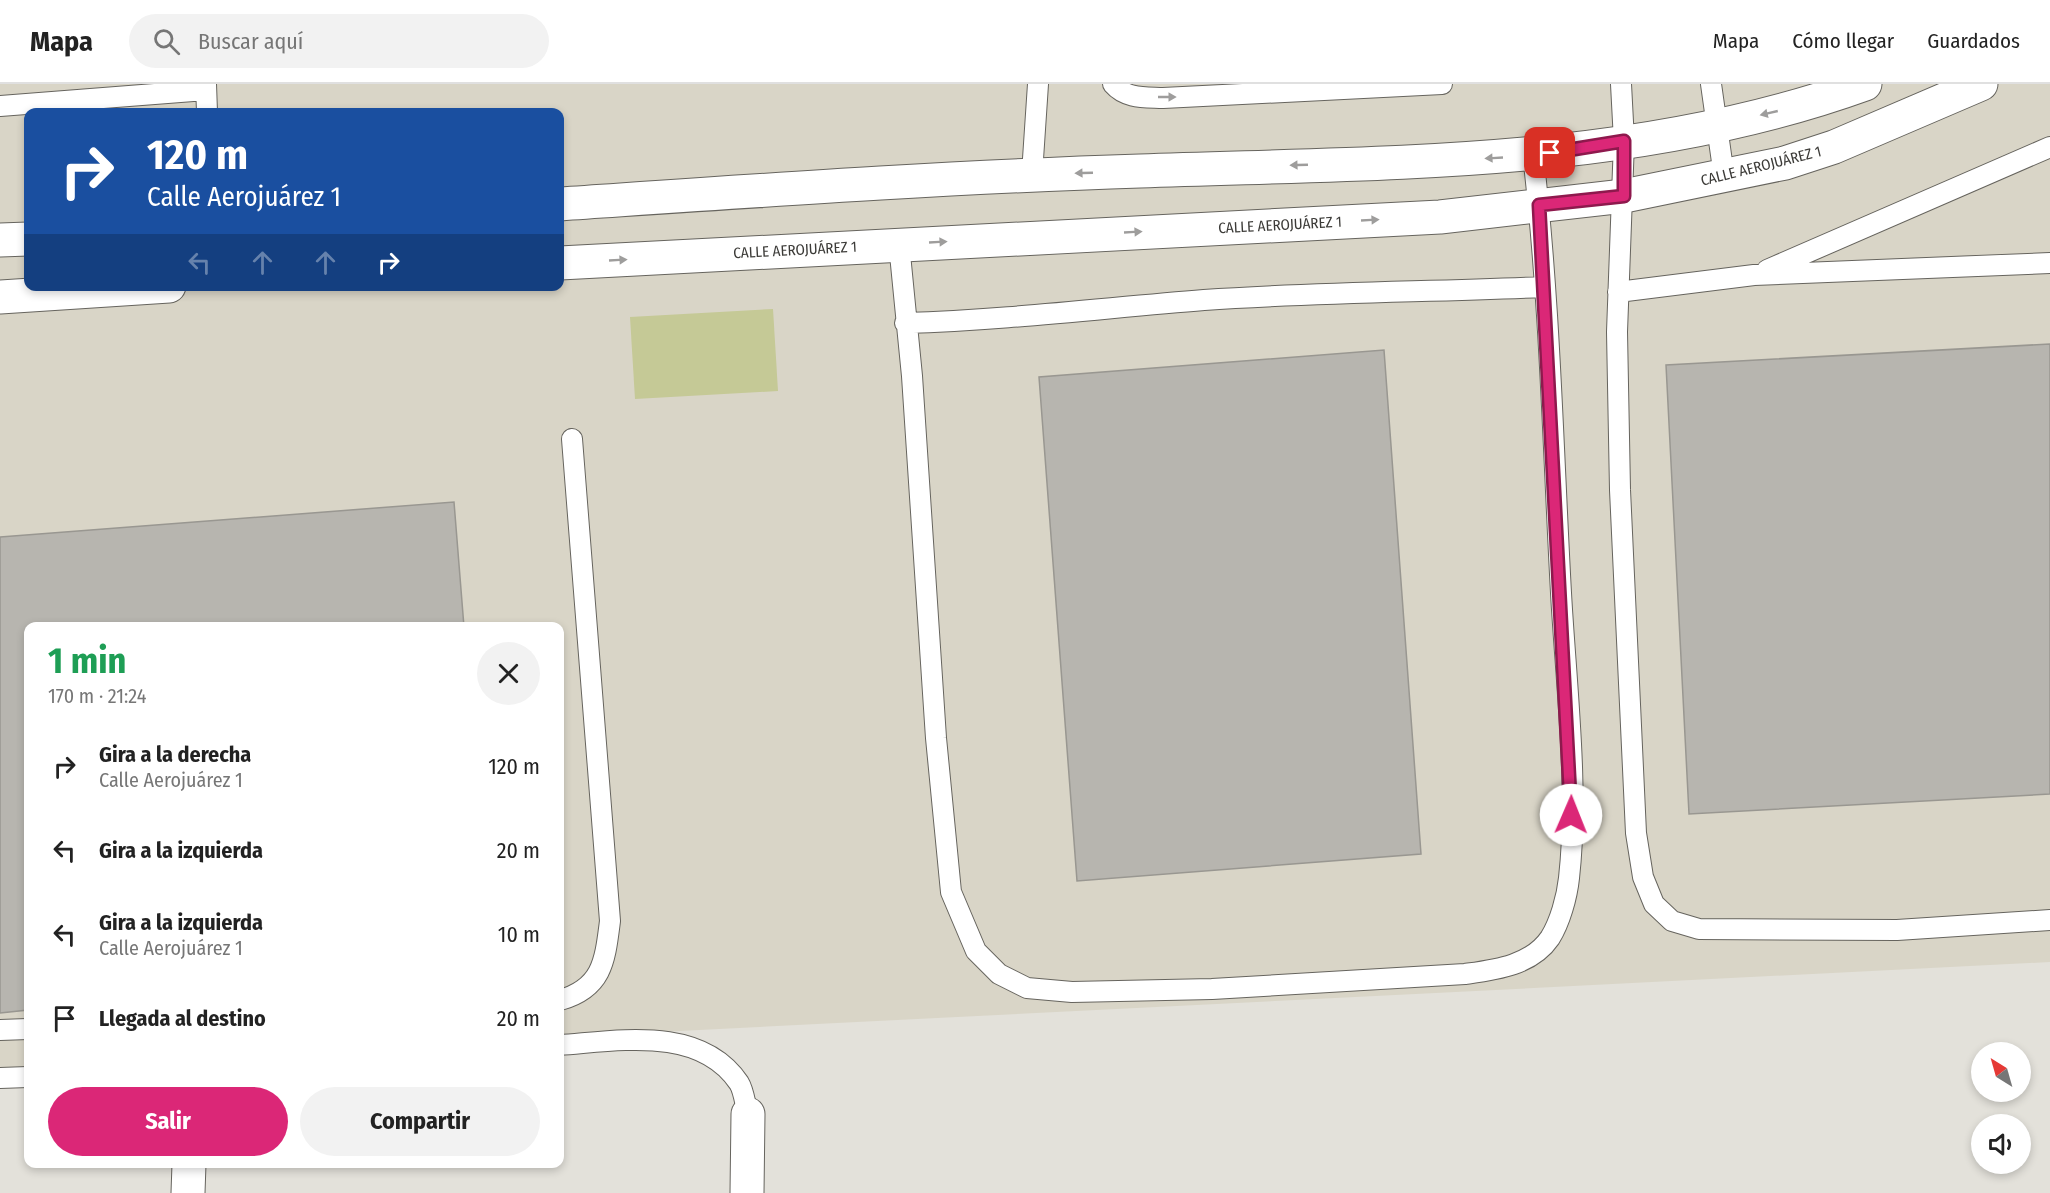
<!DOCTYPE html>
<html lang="es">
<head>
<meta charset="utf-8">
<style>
  :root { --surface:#fff; --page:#f2f2f2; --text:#222; --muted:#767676; --line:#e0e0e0; --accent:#db2777 }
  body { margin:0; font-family:"Fira Sans Condensed",sans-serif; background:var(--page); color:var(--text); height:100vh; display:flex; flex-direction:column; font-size:22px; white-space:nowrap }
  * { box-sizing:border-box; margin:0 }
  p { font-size:20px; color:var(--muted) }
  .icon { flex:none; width:33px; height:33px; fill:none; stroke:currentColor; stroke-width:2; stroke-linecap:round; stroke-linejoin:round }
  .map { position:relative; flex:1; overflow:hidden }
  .panel { position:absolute; left:24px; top:538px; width:540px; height:546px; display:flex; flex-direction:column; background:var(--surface); border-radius:12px; box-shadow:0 3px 9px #0003 }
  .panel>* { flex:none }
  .banner { position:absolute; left:24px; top:24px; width:540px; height:183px; border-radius:12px; box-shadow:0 3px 9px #0003; background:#1a4fa0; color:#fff; overflow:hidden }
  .needle { width:39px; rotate:323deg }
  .buttons { position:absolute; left:1971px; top:958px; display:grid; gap:12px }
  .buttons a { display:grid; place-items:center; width:60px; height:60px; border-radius:50%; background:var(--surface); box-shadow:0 3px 9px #0003; font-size:30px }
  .pin { position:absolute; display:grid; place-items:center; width:51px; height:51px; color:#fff; margin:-26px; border-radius:12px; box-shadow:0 3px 9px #0006 }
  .me { position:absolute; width:66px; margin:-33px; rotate:1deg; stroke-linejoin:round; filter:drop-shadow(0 0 4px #0008) }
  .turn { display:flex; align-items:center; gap:21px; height:126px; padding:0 24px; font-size:27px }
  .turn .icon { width:78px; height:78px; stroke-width:2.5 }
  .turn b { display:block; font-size:42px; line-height:51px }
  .lanes { display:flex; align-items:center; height:57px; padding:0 24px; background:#0003; justify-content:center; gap:30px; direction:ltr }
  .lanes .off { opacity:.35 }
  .round { display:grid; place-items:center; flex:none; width:63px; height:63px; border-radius:32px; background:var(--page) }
  .head { display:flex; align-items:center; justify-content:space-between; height:102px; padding:0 24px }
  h1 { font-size:36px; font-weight:700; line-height:45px; color:#1e9e55 }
  .action { display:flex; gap:12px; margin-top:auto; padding:12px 24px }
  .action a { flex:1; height:69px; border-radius:36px; background:var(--accent); color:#fff; font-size:24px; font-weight:700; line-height:69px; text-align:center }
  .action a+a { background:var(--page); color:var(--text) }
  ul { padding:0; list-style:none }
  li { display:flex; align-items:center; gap:18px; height:84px; padding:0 24px }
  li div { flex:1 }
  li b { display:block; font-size:22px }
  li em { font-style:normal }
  header { display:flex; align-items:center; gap:36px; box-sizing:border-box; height:84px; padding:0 30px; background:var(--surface); border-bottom:2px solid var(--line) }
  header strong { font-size:28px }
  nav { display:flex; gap:33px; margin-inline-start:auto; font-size:21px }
  .search { width:420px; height:54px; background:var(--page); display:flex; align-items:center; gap:15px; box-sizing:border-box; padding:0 21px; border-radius:33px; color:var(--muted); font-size:22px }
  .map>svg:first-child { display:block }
  .built { fill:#d9d5c7; fill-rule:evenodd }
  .green { fill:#c5c996 }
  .building { fill:#b7b5af; stroke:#999791; stroke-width:1.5 }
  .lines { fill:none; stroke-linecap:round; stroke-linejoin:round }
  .service-casing { stroke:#66645e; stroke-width:22 }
  .minor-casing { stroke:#66645e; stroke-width:35 }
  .tertiary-casing { stroke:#66645e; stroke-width:35 }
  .service { stroke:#fff; stroke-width:20 }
  .minor { stroke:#fff; stroke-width:33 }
  .tertiary { stroke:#fff; stroke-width:33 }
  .oneway { fill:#9e9d9c }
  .route-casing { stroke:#8e194d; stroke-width:15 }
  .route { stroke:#db2777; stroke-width:10 }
  .labels { text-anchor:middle; stroke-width:6; stroke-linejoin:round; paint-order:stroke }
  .street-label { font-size:15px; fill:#3c3b38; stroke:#fff }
</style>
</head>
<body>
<header>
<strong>Mapa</strong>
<div class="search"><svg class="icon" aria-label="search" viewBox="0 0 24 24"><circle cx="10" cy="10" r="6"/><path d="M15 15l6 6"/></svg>Buscar aquí</div>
<nav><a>Mapa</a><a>Cómo llegar</a><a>Guardados</a></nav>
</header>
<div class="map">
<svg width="2050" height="1109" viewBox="0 0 2050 1109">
  <rect width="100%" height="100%" fill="#e3e1da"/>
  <!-- built -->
  <path class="built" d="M 0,0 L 2050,0 L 2050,878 L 560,953 L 560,543 L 28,543 L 28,982 L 0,984 ZM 28,28 L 560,28 L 560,202 L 28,202 Z"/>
  <!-- green -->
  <path class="green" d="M 773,225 L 778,307 L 635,315 L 630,233 Z"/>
  <!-- building -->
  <path class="building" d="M 2050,260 L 2050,710 L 1689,730 L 1666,281 Z
    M 1384,266 L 1421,770 L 1077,797 L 1039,293 Z
    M 454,418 L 464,543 L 28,543 L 28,926 L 0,929 L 0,453 Z"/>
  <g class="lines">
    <!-- service casing -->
    <g class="service-casing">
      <path id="service" d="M 206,0 L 207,28
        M 1113,0 C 1126,15 1145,13 1163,14 L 1442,0
        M 1621,0 L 1624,57 L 1617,248 L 1620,406 L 1636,749 L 1643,793 L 1654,820 L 1672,837 L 1699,845 L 1897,846 L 2050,836
        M 1711,0 L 1724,92
        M 0,22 L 206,6
        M 1032,90 L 1038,0
        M 899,160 L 912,292 L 936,654 L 951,808 L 976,867 L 999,890 L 1027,904 L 1072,908 L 1212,905 L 1465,890 C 1494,886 1531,882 1550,854 C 1560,838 1567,813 1569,794 C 1579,705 1566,599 1561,509 C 1553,363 1550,216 1533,71
        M 1767,186 L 2050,63
        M 1618,208 L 1754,191 L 2050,179
        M 905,239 C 1005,236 1104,224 1204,216 C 1317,208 1430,208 1543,203
        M 560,916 C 603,904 605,876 610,837 L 572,355
        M 0,946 L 28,945
        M 560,961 C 618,957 700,941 739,999 C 744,1007 745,1020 748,1030
        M 0,994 L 28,993"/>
    </g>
    <!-- minor casing -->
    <g class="minor-casing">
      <path id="minor" d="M 188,1109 L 189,1080
        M 747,1109 L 748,1030"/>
    </g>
    <!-- tertiary casing -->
    <g class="tertiary-casing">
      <path id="tertiary" d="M 560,120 C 753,107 947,93 1140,87 C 1383,78 1633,84 1865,0
        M 0,156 L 28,155
        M 560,179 L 1440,133 L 1624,112 L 1785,79 L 1834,63 L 1981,0
        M 0,213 L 169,202"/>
    </g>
    <!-- service -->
    <use href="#service" class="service"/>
    <!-- minor -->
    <use href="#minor" class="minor"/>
    <!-- tertiary -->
    <use href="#tertiary" class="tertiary"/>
  </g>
  <!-- one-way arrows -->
  <defs><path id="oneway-solid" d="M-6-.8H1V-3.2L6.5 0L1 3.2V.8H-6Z" transform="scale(1.5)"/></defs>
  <g class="oneway">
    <use href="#oneway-solid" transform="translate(1167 13)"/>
    <use href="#oneway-solid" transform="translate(1769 29) rotate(167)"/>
    <use href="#oneway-solid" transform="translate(1494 74) rotate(177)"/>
    <use href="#oneway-solid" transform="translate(1299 81) rotate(178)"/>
    <use href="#oneway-solid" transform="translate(1084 89) rotate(178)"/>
    <use href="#oneway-solid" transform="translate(1370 136) rotate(-3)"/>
    <use href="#oneway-solid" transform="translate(1133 148) rotate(-3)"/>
    <use href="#oneway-solid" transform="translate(938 158) rotate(-3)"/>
    <use href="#oneway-solid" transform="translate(618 176) rotate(-3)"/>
  </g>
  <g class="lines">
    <!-- route casing -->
    <g class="route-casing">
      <path id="route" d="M 1550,69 L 1624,57 L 1624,112 L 1539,121 L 1571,731"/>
    </g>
    <!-- route -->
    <use href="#route" class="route"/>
  </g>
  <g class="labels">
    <!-- street labels -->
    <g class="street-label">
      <text transform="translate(1761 82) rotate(-14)" y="5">CALLE AEROJUÁREZ 1</text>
      <text transform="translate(1280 141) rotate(-3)" y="5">CALLE AEROJUÁREZ 1</text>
      <text transform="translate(795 166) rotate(-3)" y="5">CALLE AEROJUÁREZ 1</text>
    </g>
  </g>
</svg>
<div class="buttons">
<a><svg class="needle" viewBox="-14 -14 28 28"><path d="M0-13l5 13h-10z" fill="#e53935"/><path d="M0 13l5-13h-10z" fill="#767676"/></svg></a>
<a><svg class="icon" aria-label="sound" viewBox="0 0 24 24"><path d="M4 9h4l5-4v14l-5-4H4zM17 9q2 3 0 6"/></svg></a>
</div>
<div class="pin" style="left:1550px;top:69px;background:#d93025"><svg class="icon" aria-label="arrive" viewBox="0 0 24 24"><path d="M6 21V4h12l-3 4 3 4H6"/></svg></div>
<svg class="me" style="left:1571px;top:731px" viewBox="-20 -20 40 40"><circle r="19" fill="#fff"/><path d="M0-13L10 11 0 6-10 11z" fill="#db2777"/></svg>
<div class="banner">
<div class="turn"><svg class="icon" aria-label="right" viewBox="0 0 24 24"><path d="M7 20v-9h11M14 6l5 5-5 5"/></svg><div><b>120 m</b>Calle Aerojuárez 1</div></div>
<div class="lanes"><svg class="icon off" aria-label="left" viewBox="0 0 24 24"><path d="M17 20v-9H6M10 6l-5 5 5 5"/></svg><svg class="icon off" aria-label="ahead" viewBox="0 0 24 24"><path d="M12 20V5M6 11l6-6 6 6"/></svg><svg class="icon off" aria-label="ahead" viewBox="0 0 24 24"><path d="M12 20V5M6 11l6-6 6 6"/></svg><svg class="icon" aria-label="right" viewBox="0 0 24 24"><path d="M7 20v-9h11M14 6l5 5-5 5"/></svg></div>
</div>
<section class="panel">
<div class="head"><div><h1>1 min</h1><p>170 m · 21:24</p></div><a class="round"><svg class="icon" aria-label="close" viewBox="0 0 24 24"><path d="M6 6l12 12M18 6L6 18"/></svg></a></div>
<ul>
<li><svg class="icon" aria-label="right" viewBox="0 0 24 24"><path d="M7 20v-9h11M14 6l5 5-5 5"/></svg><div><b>Gira a la derecha</b><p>Calle Aerojuárez 1</p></div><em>120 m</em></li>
<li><svg class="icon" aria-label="left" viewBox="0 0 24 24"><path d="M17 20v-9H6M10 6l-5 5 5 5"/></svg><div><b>Gira a la izquierda</b></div><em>20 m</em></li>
<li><svg class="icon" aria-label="left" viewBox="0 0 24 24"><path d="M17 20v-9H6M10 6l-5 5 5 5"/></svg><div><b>Gira a la izquierda</b><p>Calle Aerojuárez 1</p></div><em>10 m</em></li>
<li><svg class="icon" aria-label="arrive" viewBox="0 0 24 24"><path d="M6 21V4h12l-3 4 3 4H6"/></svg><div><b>Llegada al destino</b></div><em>20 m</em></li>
</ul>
<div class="action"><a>Salir</a><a>Compartir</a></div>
</section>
</div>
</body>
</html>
